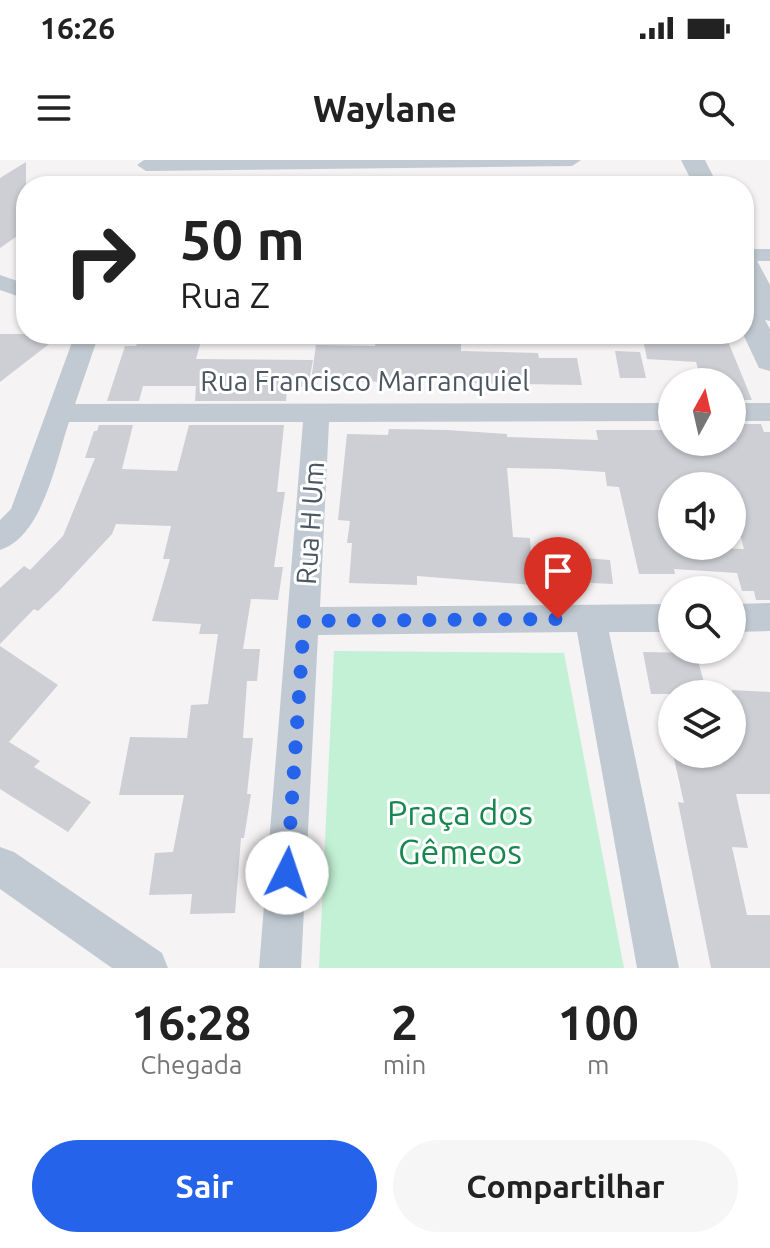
<!DOCTYPE html>
<html lang="pt">
<head>
<meta charset="utf-8">
<style>
  :root { --surface:#fff; --page:#f6f6f6; --text:#222; --muted:#767676; --accent:#2563eb }
  body { margin:0; font-family:Ubuntu,sans-serif; background:var(--page); color:var(--text); height:100vh; display:flex; flex-direction:column; font-size:30px; white-space:nowrap }
  * { box-sizing:border-box; margin:0 }
  p { font-size:26px; color:var(--muted) }
  .icon { flex:none; width:44px; height:44px; fill:none; stroke:currentColor; stroke-width:2; stroke-linecap:round; stroke-linejoin:round }
  .map { position:relative; height:808px; overflow:hidden }
  .details { display:flex; flex-direction:column; background:var(--surface); flex:1 }
  .details>* { flex:none }
  .guide { position:absolute; left:16px; top:16px; width:738px; height:168px; border-radius:32px; box-shadow:0 2px 6px #0004; background:#fff; color:var(--text); overflow:hidden }
  .needle { width:52px; rotate:8deg }
  .buttons { position:absolute; left:658px; top:208px; display:grid; gap:16px }
  .buttons a { display:grid; place-items:center; width:88px; height:88px; border-radius:50%; background:var(--surface); box-shadow:0 2px 6px #0004; font-size:40px }
  .pin { position:absolute; display:grid; place-items:center; width:68px; height:68px; color:#fff; margin:-82px -34px; border-radius:50% 50% 50% 0; rotate:-45deg; box-shadow:0 0 8px #0007 }
  .pin .icon { rotate:45deg }
  .me { position:absolute; width:88px; margin:-44px; rotate:4deg; stroke-linejoin:round; filter:drop-shadow(0 0 6px #0008) }
  .turn { display:flex; align-items:center; gap:28px; height:168px; padding:0 32px; font-size:36px }
  .turn .icon { width:104px; height:104px; stroke-width:2.5 }
  .turn b { display:block; font-size:56px; line-height:68px }
  .eta { display:flex; justify-content:space-evenly; align-items:center; height:136px; text-align:center }
  .eta b { font-size:48px; font-weight:700; line-height:56px }
  .primary-button { display:flex; gap:16px; margin-top:auto; padding:16px 32px }
  .primary-button a { flex:1; height:92px; border-radius:48px; background:var(--accent); color:#fff; font-size:32px; font-weight:700; line-height:92px; text-align:center }
  .primary-button a+a { background:var(--page); color:var(--text) }
  .status { display:flex; justify-content:space-between; align-items:center; height:56px; padding:0 40px; background:var(--surface); direction:ltr }
  .status svg { height:22px; fill:currentColor }
  header { display:flex; justify-content:space-between; align-items:center; height:104px; padding:0 32px; background:var(--surface); font-size:36px; font-weight:700 }
  .map>svg:first-child { display:block }
  .green { fill:#c3f1d5 }
  .building { fill:#cdcfd5; fill-rule:evenodd }
  .lines { fill:none; stroke-linecap:round; stroke-linejoin:round }
  .minor { fill:#c1cad2; fill-rule:evenodd }
  .tertiary { fill:#c1cad2; fill-rule:evenodd }
  .route { stroke:#2563eb; stroke-width:14; stroke-dasharray:0 25.2 }
  .labels { text-anchor:middle; stroke-width:6; stroke-linejoin:round; paint-order:stroke }
  .street-label { font-size:28px; fill:#4a5661; stroke:#fff }
  .near-park-label { font-size:34px; fill:#17864f; stroke:#fff }
</style>
</head>
<body>
<div class="status"><b>16:26</b><svg viewBox="0 0 49 12"><path d="M0 12V9h3v3zM5 12V6h3v6zM10 12V3h3v9zM15 12V0h3v12zM26 1h20v11H26zM47 4h2v5h-2z"/></svg></div>
<header><svg class="icon" aria-label="menu" viewBox="0 0 24 24"><path d="M4 6h16M4 12h16M4 18h16"/></svg>Waylane<svg class="icon" aria-label="search" viewBox="0 0 24 24"><circle cx="10" cy="10" r="6"/><path d="M15 15l6 6"/></svg></header>
<div class="map">
<svg width="770" height="808" viewBox="0 0 770 808">
  <rect width="100%" height="100%" fill="#f5f3f3"/>
  <!-- green -->
  <path class="green" d="M 334,491 L 564,493 L 624,808 L 319,808 Z"/>
  <!-- building -->
  <path class="building" d="M 26,2 L 26,70 L 0,88 L 0,18 Z
    M 0,174 L 62,174 L 0,222 Z
    M 141,174 L 203,174 L 196,199 L 313,200 L 308,227 L 287,226 L 286,241 L 195,241 L 196,226 L 143,226 L 139,241 L 107,241 L 125,186 L 136,186 Z
    M 376,174 L 461,174 L 461,191 L 538,193 L 539,198 L 577,198 L 582,225 L 467,223 L 466,218 L 415,217 L 415,222 L 311,221 L 316,185 L 375,186 Z
    M 642,174 L 725,174 L 752,240 L 732,240 L 732,222 L 702,222 L 696,202 L 647,199 Z
    M 615,191 L 640,192 L 646,218 L 620,218 Z
    M 732,264 L 761,264 L 764,272 L 770,272 L 770,440 L 756,440 L 754,431 L 742,431 L 737,413 L 674,409 L 675,414 L 639,414 L 619,327 L 607,326 L 605,312 L 558,309 L 507,308 L 513,377 L 530,378 L 531,394 L 610,400 L 613,424 L 532,420 L 532,425 L 417,416 L 417,425 L 349,423 L 352,383 L 347,383 L 350,361 L 338,360 L 347,274 L 388,275 L 389,269 L 447,270 L 507,274 L 507,277 L 598,280 L 596,270 L 672,270 L 672,282 L 737,282 ZM 672,326 L 732,326 L 732,344 L 744,389 L 672,386 Z
    M 99,265 L 133,265 L 122,309 L 177,311 L 189,265 L 284,265 L 277,332 L 285,332 L 274,407 L 283,407 L 278,440 L 251,439 L 243,489 L 260,489 L 257,521 L 247,521 L 243,578 L 253,578 L 247,634 L 251,634 L 244,678 L 241,678 L 235,753 L 190,754 L 192,734 L 149,735 L 155,693 L 173,692 L 184,635 L 119,635 L 130,577 L 187,578 L 191,545 L 208,544 L 218,474 L 199,474 L 201,464 L 152,461 L 170,399 L 163,399 L 171,366 L 116,364 L 112,374 L 59,431 L 38,451 L 34,449 L 0,484 L 0,428 L 24,406 L 30,410 L 63,376 L 95,298 L 85,298 L 94,271 L 97,271 Z
    M 0,486 L 58,525 L 9,582 L 40,601 L 34,607 L 91,642 L 68,672 L 0,629 Z
    M 643,492 L 696,493 L 707,534 L 651,534 Z
    M 732,530 L 770,532 L 770,634 L 736,634 L 748,688 L 732,687 L 747,755 L 770,755 L 770,808 L 711,808 L 678,642 L 684,643 L 673,594 L 732,594 Z"/>
  <g class="lines">
    <!-- minor -->
    <path class="minor" d="M 144,0 L 581,0 L 572,6 L 146,11 L 137,5 Z
      M 744,89 L 770,89 L 770,101 L 744,101 Z
      M 0,115 L 26,124 L 26,139 L 0,130 Z
      M 75,174 L 99,174 L 75,244 L 672,243 L 672,261 L 329,262 L 320,447 L 672,444 L 672,472 L 609,472 L 679,808 L 637,808 L 577,472 L 318,475 L 301,808 L 259,808 L 303,262 L 69,262 C 56,301 43,376 0,390 L 0,360 L 11,349 Z
      M 732,243 L 770,243 L 770,261 L 732,261 Z
      M 770,443 L 770,471 L 732,472 L 732,444 Z
      M 0,687 L 14,692 L 162,793 L 168,808 L 112,808 L 0,729 Z"/>
    <!-- tertiary -->
    <path class="tertiary" d="M 681,0 L 705,0 L 718,26 L 694,26 Z
      M 744,93 L 754,95 L 770,125 L 770,161 L 765,160 L 770,169 L 770,211 L 759,208 L 743,174 L 744,136 L 748,137 L 744,129 Z"/>
  </g>
  <g class="lines">
    <!-- route -->
    <path class="route" d="M 287,713 L 304,461 L 558,459"/>
  </g>
  <g class="labels">
    <!-- street labels -->
    <g class="street-label">
      <text x="365" y="231">Rua Francisco Marranquiel</text>
      <text transform="translate(310 363) rotate(-86)" y="10">Rua H Um</text>
    </g>
    <!-- near-park labels -->
    <g class="near-park-label">
      <text x="460" y="665">Praça dos<tspan x="460" dy="39">Gêmeos</tspan></text>
    </g>
  </g>
</svg>
<div class="buttons">
<a><svg class="needle" viewBox="-14 -14 28 28"><path d="M0-13l5 13h-10z" fill="#e53935"/><path d="M0 13l5-13h-10z" fill="#767676"/></svg></a>
<a><svg class="icon" aria-label="sound" viewBox="0 0 24 24"><path d="M4 9h4l5-4v14l-5-4H4zM17 9q2 3 0 6"/></svg></a>
<a><svg class="icon" aria-label="search" viewBox="0 0 24 24"><circle cx="10" cy="10" r="6"/><path d="M15 15l6 6"/></svg></a>
<a><svg class="icon" aria-label="layers" viewBox="0 0 24 24"><path d="M12 4l9 5-9 5-9-5zM3 14l9 5 9-5"/></svg></a>
</div>
<div class="pin" style="left:558px;top:459px;background:#d93025"><svg class="icon" aria-label="arrive" viewBox="0 0 24 24"><path d="M6 21V4h12l-3 4 3 4H6"/></svg></div>
<svg class="me" style="left:287px;top:713px" viewBox="-20 -20 40 40"><circle r="19" fill="#fff"/><path d="M0-13L10 11 0 6-10 11z" fill="#2563eb"/></svg>
<div class="guide">
<div class="turn"><svg class="icon" aria-label="right" viewBox="0 0 24 24"><path d="M7 20v-9h11M14 6l5 5-5 5"/></svg><div><b>50 m</b>Rua Z</div></div>
</div>
</div>
<section class="details">
<div class="eta">
<div><b>16:28</b><p>Chegada</p></div>
<div><b>2</b><p>min</p></div>
<div><b>100</b><p>m</p></div>
</div>
<div class="primary-button"><a>Sair</a><a>Compartilhar</a></div>
</section>
</body>
</html>
